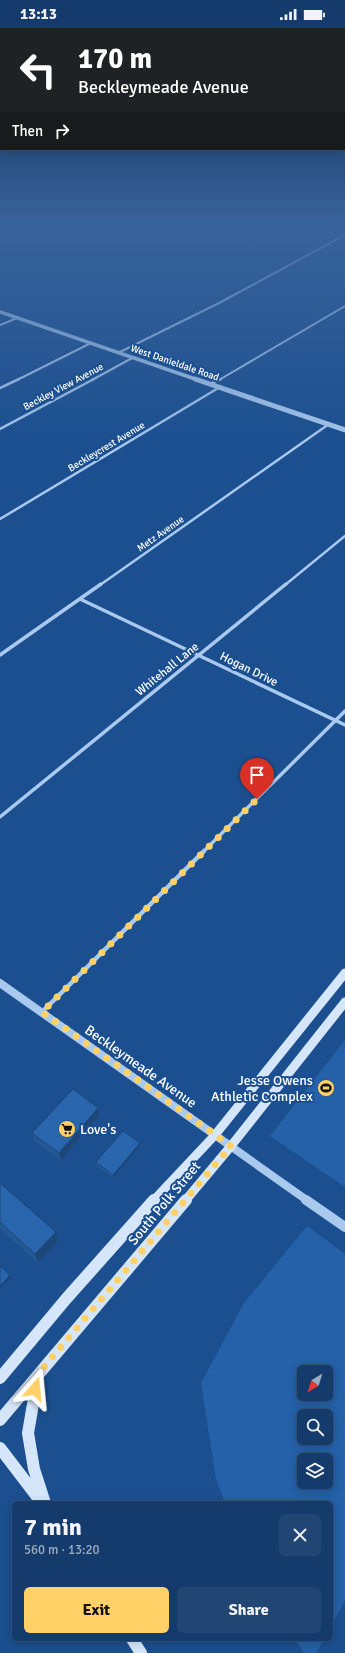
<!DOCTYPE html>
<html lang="en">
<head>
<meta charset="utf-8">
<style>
  :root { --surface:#143b6b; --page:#214673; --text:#f1f3f6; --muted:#9dadc1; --line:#33557e; --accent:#ffd166 }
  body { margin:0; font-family:Signika,sans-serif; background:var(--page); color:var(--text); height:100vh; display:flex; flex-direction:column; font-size:15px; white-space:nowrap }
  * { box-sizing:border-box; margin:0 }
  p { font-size:13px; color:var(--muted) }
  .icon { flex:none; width:22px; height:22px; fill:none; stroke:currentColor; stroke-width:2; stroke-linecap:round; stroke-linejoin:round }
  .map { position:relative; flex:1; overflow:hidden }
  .panel { position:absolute; left:12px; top:1473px; width:321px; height:140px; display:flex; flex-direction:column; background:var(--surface); border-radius:6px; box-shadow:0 2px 10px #0003,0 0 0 1px var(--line) }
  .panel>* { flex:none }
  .banner { position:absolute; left:0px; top:0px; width:345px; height:122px; box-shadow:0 2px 10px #0003,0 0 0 1px var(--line); background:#202124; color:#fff; overflow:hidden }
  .needle { width:26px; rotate:218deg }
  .buttons { position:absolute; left:297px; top:1337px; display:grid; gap:8px }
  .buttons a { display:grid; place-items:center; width:36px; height:36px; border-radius:6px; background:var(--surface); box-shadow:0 2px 10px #0003,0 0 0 1px var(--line); font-size:20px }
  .pin { position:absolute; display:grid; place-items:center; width:34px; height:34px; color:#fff; margin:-41px -17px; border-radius:50% 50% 50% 0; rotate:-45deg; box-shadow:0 0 4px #0007 }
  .pin .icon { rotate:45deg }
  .me { position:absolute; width:44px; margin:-22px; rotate:18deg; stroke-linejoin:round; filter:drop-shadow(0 0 3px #0008) }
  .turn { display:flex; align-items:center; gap:14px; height:84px; padding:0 12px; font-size:18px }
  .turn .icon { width:52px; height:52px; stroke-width:2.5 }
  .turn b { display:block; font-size:28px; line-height:34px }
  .then { display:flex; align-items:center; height:38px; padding:0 12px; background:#0003; gap:8px; font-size:15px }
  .round { display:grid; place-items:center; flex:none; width:42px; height:42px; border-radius:6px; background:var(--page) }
  .headline { display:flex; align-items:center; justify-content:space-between; height:68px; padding:0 12px }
  h1 { font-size:24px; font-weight:700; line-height:30px }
  .primary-button { display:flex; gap:8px; margin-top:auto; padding:8px 12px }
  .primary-button a { flex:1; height:46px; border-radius:6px; background:var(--accent); color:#111; font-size:16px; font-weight:700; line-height:46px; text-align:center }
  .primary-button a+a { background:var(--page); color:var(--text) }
  .status { display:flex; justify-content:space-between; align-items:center; height:28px; padding:0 20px; background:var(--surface); direction:ltr }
  .status svg { height:11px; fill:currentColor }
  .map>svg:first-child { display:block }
  .green { fill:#2461a8; fill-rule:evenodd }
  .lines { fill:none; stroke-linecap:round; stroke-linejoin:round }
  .minor-far3 { stroke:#a9c9ee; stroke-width:2 }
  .minor-far2 { stroke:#a9c9ee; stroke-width:2.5 }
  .minor-far1 { stroke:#a9c9ee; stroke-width:3.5 }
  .minor { stroke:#a9c9ee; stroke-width:4.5 }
  .tertiary-far3 { stroke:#a9c9ee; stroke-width:3.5 }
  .tertiary-far2 { stroke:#a9c9ee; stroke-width:5 }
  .tertiary-far1 { stroke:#a9c9ee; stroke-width:8 }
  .tertiary { stroke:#a9c9ee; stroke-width:10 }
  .secondary-far1 { stroke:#d6e6fa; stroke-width:9 }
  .secondary { stroke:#d6e6fa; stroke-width:12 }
  .wall { fill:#245895 }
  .shaded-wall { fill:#1d4779 }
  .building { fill:#2a66ad; stroke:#1d4779 }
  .route { stroke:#ffd166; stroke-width:7; stroke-dasharray:0 12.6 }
  .labels { text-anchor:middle; stroke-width:4; stroke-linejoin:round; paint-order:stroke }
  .far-street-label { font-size:10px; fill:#fff; stroke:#1b4f8f }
  .street-label { font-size:12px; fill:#fff; stroke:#1b4f8f }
  .near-street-label { font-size:14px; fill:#fff; stroke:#1b4f8f }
  .near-poi-label { font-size:14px; fill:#fff; stroke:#1b4f8f; text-anchor:end }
</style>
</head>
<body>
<div class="status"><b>13:13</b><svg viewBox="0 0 49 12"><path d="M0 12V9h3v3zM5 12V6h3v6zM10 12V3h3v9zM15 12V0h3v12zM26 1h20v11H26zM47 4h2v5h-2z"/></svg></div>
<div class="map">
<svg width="345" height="1625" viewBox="0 0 345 1625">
  <rect width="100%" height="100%" fill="#1b4f8f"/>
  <!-- green -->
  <path class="green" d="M 345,1012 L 345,1159 L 270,1108 Z
    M 307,1198 L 345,1226 L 345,1573 L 331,1598 L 331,1475 L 225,1475 L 216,1451 L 201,1355 L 244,1275 ZM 304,1344 L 326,1344 L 326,1366 L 304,1366 ZM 304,1388 L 326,1388 L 326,1410 L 304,1410 ZM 304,1432 L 326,1432 L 326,1454 L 304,1454 Z
    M 295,1611 L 324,1611 L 316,1625 L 304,1625 Z"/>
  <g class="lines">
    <!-- minor-far3 -->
    <path class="minor-far3" d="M 0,297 L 17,290
      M 120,324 L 219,275 L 345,207
      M 17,352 L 91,315
      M 92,352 L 134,329
      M 219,352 L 345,278"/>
    <!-- minor-far2 -->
    <path class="minor-far2" d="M 210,356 L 221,351
      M 0,360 L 19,351
      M 0,401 L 94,351
      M 0,491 L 220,359
      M 100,557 L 329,396
      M 285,557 L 345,508"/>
    <!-- minor-far1 -->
    <path class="minor-far1" d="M 80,571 L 345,697
      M 0,627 L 101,556
      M 0,789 L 286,556
      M 203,824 L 345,683"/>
    <!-- minor -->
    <path class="minor" d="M 42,984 L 204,823"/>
    <!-- tertiary-far3 -->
    <path class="tertiary-far3" d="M 0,284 L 198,352"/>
    <!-- tertiary-far2 -->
    <path class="tertiary-far2" d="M 195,351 L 345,402"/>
    <!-- tertiary-far1 -->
    <path class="tertiary-far1" d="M 0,955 L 308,1173"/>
    <!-- tertiary -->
    <path class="tertiary" d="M 306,1172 L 345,1199"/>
    <!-- secondary-far1 -->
    <path class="secondary-far1" d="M 153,1173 L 215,1107 L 345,945
      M 185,1173 L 231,1118 L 345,974"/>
    <!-- secondary -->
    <path class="secondary" d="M 38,1347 L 28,1405 L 34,1441 L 45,1475
      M 0,1350 L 66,1271 L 154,1172
      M 0,1392 L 186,1172
      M 0,1420 L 42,1475
      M 132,1611 L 141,1625"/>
  </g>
  <!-- wall -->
  <path class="wall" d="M 98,1080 L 99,1088 L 61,1132 L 34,1113 L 32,1105 Z
    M 140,1118 L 113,1150 L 96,1137 L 96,1134 Z
    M 0,1155 L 56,1204 L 58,1213 L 38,1235 L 0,1201 Z"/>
  <!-- shaded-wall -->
  <path class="shaded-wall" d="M 98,1080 L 99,1088 L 61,1132 L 59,1125 Z
    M 140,1115 L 140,1118 L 113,1150 L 113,1147 Z
    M 56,1204 L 58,1213 L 38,1235 L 35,1226 Z
    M 10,1247 L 11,1250 L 0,1261 L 0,1258 Z"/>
  <!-- building -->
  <path class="building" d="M 73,1061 L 98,1080 L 59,1125 L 32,1105 Z
    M 123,1103 L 140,1115 L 113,1147 L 96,1134 Z
    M 0,1155 L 56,1204 L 35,1226 L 0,1194 Z
    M 0,1238 L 10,1247 L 0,1258 Z"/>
  <!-- sky -->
  <linearGradient id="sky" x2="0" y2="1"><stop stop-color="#0f2b4f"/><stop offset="0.46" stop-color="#39639b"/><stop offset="1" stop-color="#39639b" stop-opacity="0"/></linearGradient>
  <rect width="345" height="421" fill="url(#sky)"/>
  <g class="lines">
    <!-- route -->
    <path class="route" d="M 35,1361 L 38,1346 L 231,1118 L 42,984 L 257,771"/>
  </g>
  <!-- icons -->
  <defs>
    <g id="stadium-disc" transform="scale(0.9)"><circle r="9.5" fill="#ffd166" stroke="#1b4f8f"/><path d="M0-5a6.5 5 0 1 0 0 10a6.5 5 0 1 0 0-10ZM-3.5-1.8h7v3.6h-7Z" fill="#111"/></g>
    <g id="supermarket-disc" transform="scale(0.9)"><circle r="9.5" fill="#ffd166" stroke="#1b4f8f"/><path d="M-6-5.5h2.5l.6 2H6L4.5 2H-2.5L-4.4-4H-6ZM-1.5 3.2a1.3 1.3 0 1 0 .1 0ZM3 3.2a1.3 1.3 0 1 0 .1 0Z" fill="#111"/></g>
  </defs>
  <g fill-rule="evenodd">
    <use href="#stadium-disc" x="326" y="1060"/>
    <use href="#supermarket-disc" x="67" y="1101"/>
  </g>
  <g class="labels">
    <!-- far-street labels -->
    <g class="far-street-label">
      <text transform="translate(175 334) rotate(19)" y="4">West Danieldale Road</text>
      <text transform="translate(63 358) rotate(-28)" y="4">Beckley View Avenue</text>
      <text transform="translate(106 418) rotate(-31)" y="4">Beckleycrest Avenue</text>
      <text transform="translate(160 505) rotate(-35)" y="4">Metz Avenue</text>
    </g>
    <!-- street labels -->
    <g class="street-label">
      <text transform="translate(167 641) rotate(-39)" y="4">Whitehall Lane</text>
      <text transform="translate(249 641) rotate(26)" y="4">Hogan Drive</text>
    </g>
    <!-- near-street labels -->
    <g class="near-street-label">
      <text transform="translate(141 1038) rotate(35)" y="5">Beckleymeade Avenue</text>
      <text transform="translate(164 1175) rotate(-50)" y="5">South Polk Street</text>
    </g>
    <!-- near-poi labels -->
    <g class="near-poi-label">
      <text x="313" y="1057">Jesse Owens<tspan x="313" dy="16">Athletic Complex</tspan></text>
      <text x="80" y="1106" text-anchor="start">Love's</text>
    </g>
  </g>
</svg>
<div class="buttons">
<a><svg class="needle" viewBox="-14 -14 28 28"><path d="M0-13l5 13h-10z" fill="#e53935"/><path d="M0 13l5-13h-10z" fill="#9dadc1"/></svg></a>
<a><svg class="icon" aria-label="search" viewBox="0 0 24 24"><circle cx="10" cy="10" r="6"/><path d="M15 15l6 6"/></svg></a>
<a><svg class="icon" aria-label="layers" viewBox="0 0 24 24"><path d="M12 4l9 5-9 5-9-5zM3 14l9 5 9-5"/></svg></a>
</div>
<div class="pin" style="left:257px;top:771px;background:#d93025"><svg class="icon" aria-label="arrive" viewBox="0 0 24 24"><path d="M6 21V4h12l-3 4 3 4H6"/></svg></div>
<svg class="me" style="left:35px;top:1361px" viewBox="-20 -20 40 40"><path d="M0-17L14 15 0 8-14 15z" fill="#ffd166" stroke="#fff" stroke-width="4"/></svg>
<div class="banner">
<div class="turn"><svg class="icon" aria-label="left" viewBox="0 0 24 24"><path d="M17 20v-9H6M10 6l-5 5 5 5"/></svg><div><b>170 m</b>Beckleymeade Avenue</div></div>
<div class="then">Then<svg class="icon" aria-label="right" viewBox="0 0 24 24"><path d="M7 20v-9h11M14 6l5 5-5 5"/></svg></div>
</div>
<section class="panel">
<div class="headline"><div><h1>7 min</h1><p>560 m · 13:20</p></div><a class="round"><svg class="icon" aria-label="close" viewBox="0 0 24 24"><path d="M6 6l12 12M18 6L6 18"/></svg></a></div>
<div class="primary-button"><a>Exit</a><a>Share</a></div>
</section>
</div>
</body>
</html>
